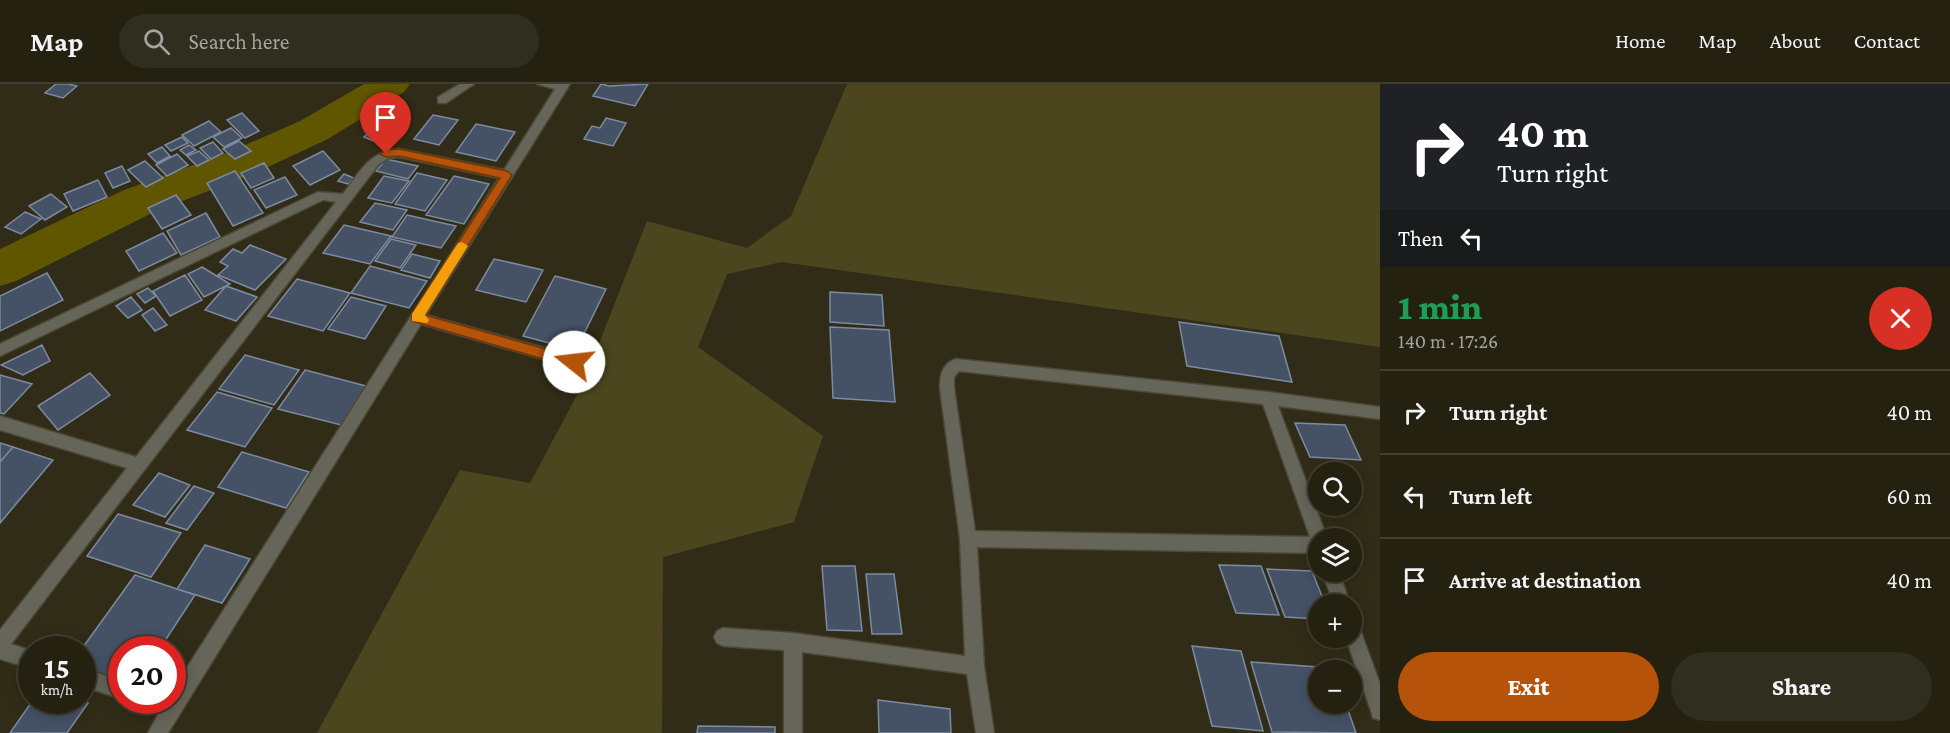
<!DOCTYPE html>
<html lang="en">
<head>
<meta charset="utf-8">
<style>
  :root { --surface:#242111; --page:#302e1f; --text:#f1f3f6; --muted:#a3a39f; --line:#413e31; --accent:#b45309 }
  body { margin:0; font-family:"Crimson Pro",serif; background:var(--page); color:var(--text); height:100vh; display:flex; flex-direction:column; font-size:22px; white-space:nowrap }
  * { box-sizing:border-box; margin:0 }
  p { font-size:20px; color:var(--muted) }
  .icon { flex:none; width:33px; height:33px; fill:none; stroke:currentColor; stroke-width:2; stroke-linecap:round; stroke-linejoin:round }
  .map { position:relative; flex:1; overflow:hidden }
  .drawer { display:flex; flex-direction:column; background:var(--surface); width:570px }
  .drawer>* { flex:none }
  .guide { background:#202124; color:#fff; overflow:hidden }
  .tools { position:absolute; left:1308px; top:378px; display:grid; gap:12px }
  .tools a { display:grid; place-items:center; width:54px; height:54px; border-radius:50%; background:var(--surface); box-shadow:0 3px 15px #0003,0 0 0 2px var(--line); font-size:30px }
  .speed { position:absolute; left:18px; top:552px; display:flex; gap:12px; font-size:30px; font-weight:700; text-align:center }
  .speed>* { display:grid; place-content:center; width:78px; height:78px; border-radius:50%; background:var(--surface); box-shadow:0 3px 15px #0003,0 0 0 2px var(--line); line-height:1 }
  .speed small { font-size:15px; font-weight:400 }
  .speed .limit { border:9px solid #d22; background:#fff; color:#111 }
  .pin { position:absolute; display:grid; place-items:center; width:51px; height:51px; color:#fff; margin:-62px -26px; border-radius:50% 50% 50% 0; rotate:-45deg; box-shadow:0 0 6px #0007 }
  .pin .icon { rotate:45deg }
  .me { position:absolute; width:66px; margin:-33px; rotate:286deg; stroke-linejoin:round; filter:drop-shadow(0 0 4px #0008) }
  .turn { display:flex; align-items:center; gap:21px; height:126px; padding:0 18px; font-size:27px }
  .turn .icon { width:78px; height:78px; stroke-width:2.5 }
  .turn b { display:block; font-size:42px; line-height:51px }
  .then { display:flex; align-items:center; height:57px; padding:0 18px; background:#0003; gap:12px; font-size:22px }
  .round { display:grid; place-items:center; flex:none; width:63px; height:63px; border-radius:32px; background:var(--page) }
  .head { display:flex; align-items:center; justify-content:space-between; height:102px; padding:0 18px }
  h1 { font-size:36px; font-weight:800; line-height:45px; color:#1e9e55 }
  .action { display:flex; gap:12px; margin-top:auto; padding:12px 18px }
  .action a { flex:1; height:69px; border-radius:36px; background:var(--accent); color:#fff; font-size:24px; font-weight:800; line-height:69px; text-align:center }
  .action a+a { background:var(--page); color:var(--text) }
  ul { padding:0; list-style:none }
  li { display:flex; align-items:center; gap:18px; height:84px; padding:0 18px; border-top:2px solid var(--line) }
  li div { flex:1 }
  li b { display:block; font-size:22px }
  li em { font-style:normal }
  header { display:flex; align-items:center; gap:36px; box-sizing:border-box; height:84px; padding:0 30px; background:var(--surface); border-bottom:2px solid var(--line) }
  header strong { font-size:28px }
  nav { display:flex; gap:33px; margin-inline-start:auto; font-size:21px }
  .search { width:420px; height:54px; background:var(--page); display:flex; align-items:center; gap:15px; box-sizing:border-box; padding:0 21px; border-radius:33px; color:var(--muted); font-size:22px }
  main { display:flex; flex:1; min-height:0 }
  .map>svg:first-child { display:block }
  .green { fill:#4c461f }
  .lines { fill:none; stroke-linecap:round; stroke-linejoin:round }
  .river { fill:#615600; fill-rule:evenodd }
  .building { fill:#455165; stroke:#7d8a9f; stroke-width:1.5 }
  .minor-casing { stroke:#4b4733; stroke-width:3 }
  .minor { fill:#66655a; fill-rule:evenodd }
  .route { fill:#b45309; stroke:#753606; stroke-width:1.5 }
  .slow { fill:#f59e0b }
</style>
</head>
<body>
<header>
<strong>Map</strong>
<div class="search"><svg class="icon" aria-label="search" viewBox="0 0 24 24"><circle cx="10" cy="10" r="6"/><path d="M15 15l6 6"/></svg>Search here</div>
<nav><a>Home</a><a>Map</a><a>About</a><a>Contact</a></nav>
</header>
<main>
<div class="map">
<svg width="1380" height="649" viewBox="0 0 1380 649">
  <rect width="100%" height="100%" fill="#302c17"/>
  <!-- green -->
  <path class="green" d="M 847,0 L 1380,0 L 1380,263 L 782,178 L 727,190 L 698,263 L 823,352 L 794,438 L 663,473 L 662,649 L 317,649 L 460,386 L 530,399 L 584,298 L 647,137 L 747,164 L 791,132 Z"/>
  <g class="lines">
    <!-- river -->
    <path class="river" d="M 364,0 L 410,0 L 404,8 L 328,55 L 255,89 L 154,128 L 16,197 L 0,202 L 0,165 L 124,106 L 227,69 L 300,37 Z"/>
  </g>
  <!-- building -->
  <path class="building" d="M 56,0 L 68,0 L 77,2 L 63,14 L 45,9 Z
    M 601,0 L 609,2 L 648,0 L 635,22 L 593,12 Z
    M 242,29 L 259,47 L 245,54 L 227,36 Z
    M 433,31 L 458,36 L 439,61 L 414,55 Z
    M 392,32 L 402,36 L 394,43 L 384,39 Z
    M 606,34 L 626,39 L 613,62 L 584,55 L 592,42 L 600,44 Z
    M 209,37 L 221,48 L 194,62 L 182,51 Z
    M 378,40 L 395,47 L 381,60 L 364,53 Z
    M 476,40 L 515,48 L 496,77 L 456,68 Z
    M 231,44 L 242,54 L 224,63 L 213,53 Z
    M 182,53 L 188,59 L 171,67 L 165,61 Z
    M 239,57 L 251,67 L 235,75 L 223,65 Z
    M 213,58 L 223,69 L 211,75 L 200,64 Z
    M 189,61 L 196,66 L 186,71 L 180,66 Z
    M 162,63 L 170,72 L 157,79 L 148,70 Z
    M 199,67 L 209,76 L 197,82 L 187,72 Z
    M 323,67 L 340,86 L 310,101 L 293,82 Z
    M 177,70 L 188,81 L 167,92 L 156,81 Z
    M 386,75 L 418,82 L 408,95 L 376,87 Z
    M 145,77 L 163,94 L 146,103 L 128,86 Z
    M 264,79 L 274,94 L 251,104 L 241,89 Z
    M 122,82 L 130,97 L 113,104 L 105,89 Z
    M 235,87 L 263,129 L 233,142 L 207,99 Z
    M 417,89 L 447,96 L 425,127 L 395,120 Z
    M 344,90 L 354,94 L 348,100 L 338,97 Z
    M 384,92 L 409,97 L 392,119 L 368,114 Z
    M 454,92 L 489,100 L 464,140 L 426,131 Z
    M 285,93 L 297,111 L 266,124 L 254,106 Z
    M 98,96 L 107,113 L 73,127 L 64,110 Z
    M 51,110 L 67,123 L 45,136 L 29,122 Z
    M 176,111 L 191,131 L 162,145 L 148,124 Z
    M 375,119 L 407,126 L 393,146 L 360,138 Z
    M 25,128 L 41,135 L 21,150 L 5,143 Z
    M 206,129 L 220,153 L 181,171 L 167,147 Z
    M 407,131 L 456,142 L 441,164 L 392,153 Z
    M 344,141 L 391,152 L 370,180 L 323,169 Z
    M 163,149 L 177,169 L 139,187 L 126,167 Z
    M 391,155 L 416,161 L 400,184 L 375,177 Z
    M 250,161 L 286,175 L 255,206 L 218,191 L 228,182 L 220,178 L 233,165 L 242,169 Z
    M 412,170 L 440,177 L 430,194 L 401,186 Z
    M 494,175 L 543,186 L 526,218 L 476,206 Z
    M 370,182 L 427,197 L 409,224 L 351,209 Z
    M 202,183 L 230,200 L 204,213 L 188,190 Z
    M 47,189 L 63,216 L 0,247 L 0,212 Z
    M 185,191 L 202,216 L 170,232 L 153,207 Z
    M 555,192 L 606,205 L 576,266 L 523,252 Z
    M 297,195 L 350,209 L 323,247 L 268,232 Z
    M 226,202 L 257,213 L 236,237 L 205,226 Z
    M 148,204 L 156,212 L 145,219 L 137,210 Z
    M 830,208 L 882,211 L 884,242 L 830,238 Z
    M 131,213 L 142,226 L 128,234 L 116,222 Z
    M 351,213 L 386,222 L 365,255 L 328,245 Z
    M 153,224 L 167,241 L 155,247 L 142,231 Z
    M 1179,238 L 1279,252 L 1292,298 L 1187,282 Z
    M 830,243 L 889,246 L 895,318 L 833,314 Z
    M 42,261 L 50,277 L 23,291 L 1,281 Z
    M 245,271 L 299,286 L 274,321 L 219,305 Z
    M 305,286 L 366,302 L 341,341 L 278,325 Z
    M 90,289 L 110,311 L 58,346 L 38,322 Z
    M 0,291 L 32,300 L 4,330 L 0,329 Z
    M 217,308 L 272,324 L 245,363 L 187,346 Z
    M 1295,339 L 1345,341 L 1361,376 L 1310,373 Z
    M 0,359 L 13,363 L 0,378 Z
    M 13,363 L 53,376 L 0,439 L 0,378 Z
    M 242,368 L 309,388 L 286,424 L 218,403 Z
    M 159,389 L 190,401 L 165,433 L 133,421 Z
    M 194,402 L 214,409 L 187,446 L 166,439 Z
    M 118,430 L 181,449 L 151,493 L 87,472 Z
    M 205,461 L 250,475 L 222,519 L 177,505 Z
    M 1219,481 L 1261,482 L 1279,531 L 1236,529 Z
    M 822,482 L 855,482 L 862,547 L 827,546 Z
    M 1267,485 L 1312,487 L 1325,520 L 1318,520 L 1318,535 L 1285,533 Z
    M 866,490 L 894,490 L 902,550 L 872,550 Z
    M 135,491 L 195,511 L 159,566 L 122,566 L 122,598 L 82,583 L 81,566 Z
    M 1192,562 L 1241,567 L 1263,647 L 1212,642 Z
    M 1251,578 L 1333,584 L 1334,586 L 1318,586 L 1318,620 L 1346,620 L 1356,649 L 1272,648 Z
    M 33,616 L 80,616 L 88,619 L 67,649 L 10,649 Z
    M 878,616 L 950,625 L 951,649 L 879,649 Z
    M 698,642 L 775,643 L 775,649 L 697,649 Z"/>
  <g class="lines">
    <!-- minor casing -->
    <g class="minor-casing">
      <path id="minor" d="M 460,0 L 474,0 L 446,19 L 438,19 L 438,13 Z
        M 537,0 L 570,0 L 426,231 L 574,272 L 579,274 L 581,278 L 579,282 L 574,284 L 421,240 L 168,649 L 148,649 L 160,627 L 147,623 L 145,616 L 172,616 L 172,607 L 499,94 L 399,73 L 389,74 L 379,80 L 11,560 L 32,567 L 32,585 L 0,575 L 0,546 L 127,384 L 0,346 L 0,332 L 136,373 L 336,118 L 323,116 L 0,272 L 0,260 L 318,108 L 343,110 C 360,88 369,67 399,65 L 504,86 L 555,5 Z
        M 956,275 L 1268,308 L 1380,323 L 1380,335 L 1278,322 L 1327,454 L 1318,454 L 1318,469 L 977,463 L 984,582 L 994,649 L 976,649 L 967,590 L 802,568 L 802,649 L 784,649 L 784,566 L 723,562 L 717,559 L 714,553 L 717,547 L 723,544 L 793,549 L 965,572 L 960,455 L 940,304 C 940,291 942,280 956,275 ZM 959,287 L 1263,320 L 1310,453 L 975,447 L 954,304 L 954,293 Z
        M 1322,488 L 1339,488 L 1350,520 L 1334,520 Z
        M 1352,537 L 1358,540 L 1380,600 L 1380,636 L 1373,634 L 1371,627 L 1346,554 L 1352,554 Z
        M 82,584 L 122,597 L 122,615 L 82,602 Z"/>
    </g>
    <!-- minor -->
    <use href="#minor" class="minor"/>
  </g>
  <!-- route -->
  <path class="route" d="M 399,65 L 507,87 L 512,91 L 425,231 L 574,273 L 579,275 L 579,282 L 574,284 L 412,237 L 412,230 L 500,94 L 399,72 L 386,73 L 380,70 L 386,66 Z"/>
  <!-- slow -->
  <path class="slow" d="M 462,158 L 468,162 L 425,231 L 429,236 L 427,239 L 412,237 L 412,230 L 458,159 Z"/>
</svg>
<div class="tools">
<a><svg class="icon" aria-label="search" viewBox="0 0 24 24"><circle cx="10" cy="10" r="6"/><path d="M15 15l6 6"/></svg></a>
<a><svg class="icon" aria-label="layers" viewBox="0 0 24 24"><path d="M12 4l9 5-9 5-9-5zM3 14l9 5 9-5"/></svg></a>
<a>+</a>
<a>−</a>
</div>
<div class="speed"><div>15<small>km/h</small></div><div class="limit">20</div></div>
<div class="pin" style="left:386px;top:70px;background:#d93025"><svg class="icon" aria-label="arrive" viewBox="0 0 24 24"><path d="M6 21V4h12l-3 4 3 4H6"/></svg></div>
<svg class="me" style="left:574px;top:278px" viewBox="-20 -20 40 40"><circle r="19" fill="#fff"/><path d="M0-13L10 11 0 6-10 11z" fill="#b45309"/></svg>
</div>
<section class="drawer">
<div class="guide">
<div class="turn"><svg class="icon" aria-label="right" viewBox="0 0 24 24"><path d="M7 20v-9h11M14 6l5 5-5 5"/></svg><div><b>40 m</b>Turn right</div></div>
<div class="then">Then<svg class="icon" aria-label="left" viewBox="0 0 24 24"><path d="M17 20v-9H6M10 6l-5 5 5 5"/></svg></div>
</div>
<div class="head"><div><h1>1 min</h1><p>140 m · 17:26</p></div><a class="round" style="background:#d93025;color:#fff"><svg class="icon" aria-label="close" viewBox="0 0 24 24"><path d="M6 6l12 12M18 6L6 18"/></svg></a></div>
<ul>
<li><svg class="icon" aria-label="right" viewBox="0 0 24 24"><path d="M7 20v-9h11M14 6l5 5-5 5"/></svg><div><b>Turn right</b></div><em>40 m</em></li>
<li><svg class="icon" aria-label="left" viewBox="0 0 24 24"><path d="M17 20v-9H6M10 6l-5 5 5 5"/></svg><div><b>Turn left</b></div><em>60 m</em></li>
<li><svg class="icon" aria-label="arrive" viewBox="0 0 24 24"><path d="M6 21V4h12l-3 4 3 4H6"/></svg><div><b>Arrive at destination</b></div><em>40 m</em></li>
</ul>
<div class="action"><a>Exit</a><a>Share</a></div>
</section>
</main>
</body>
</html>
